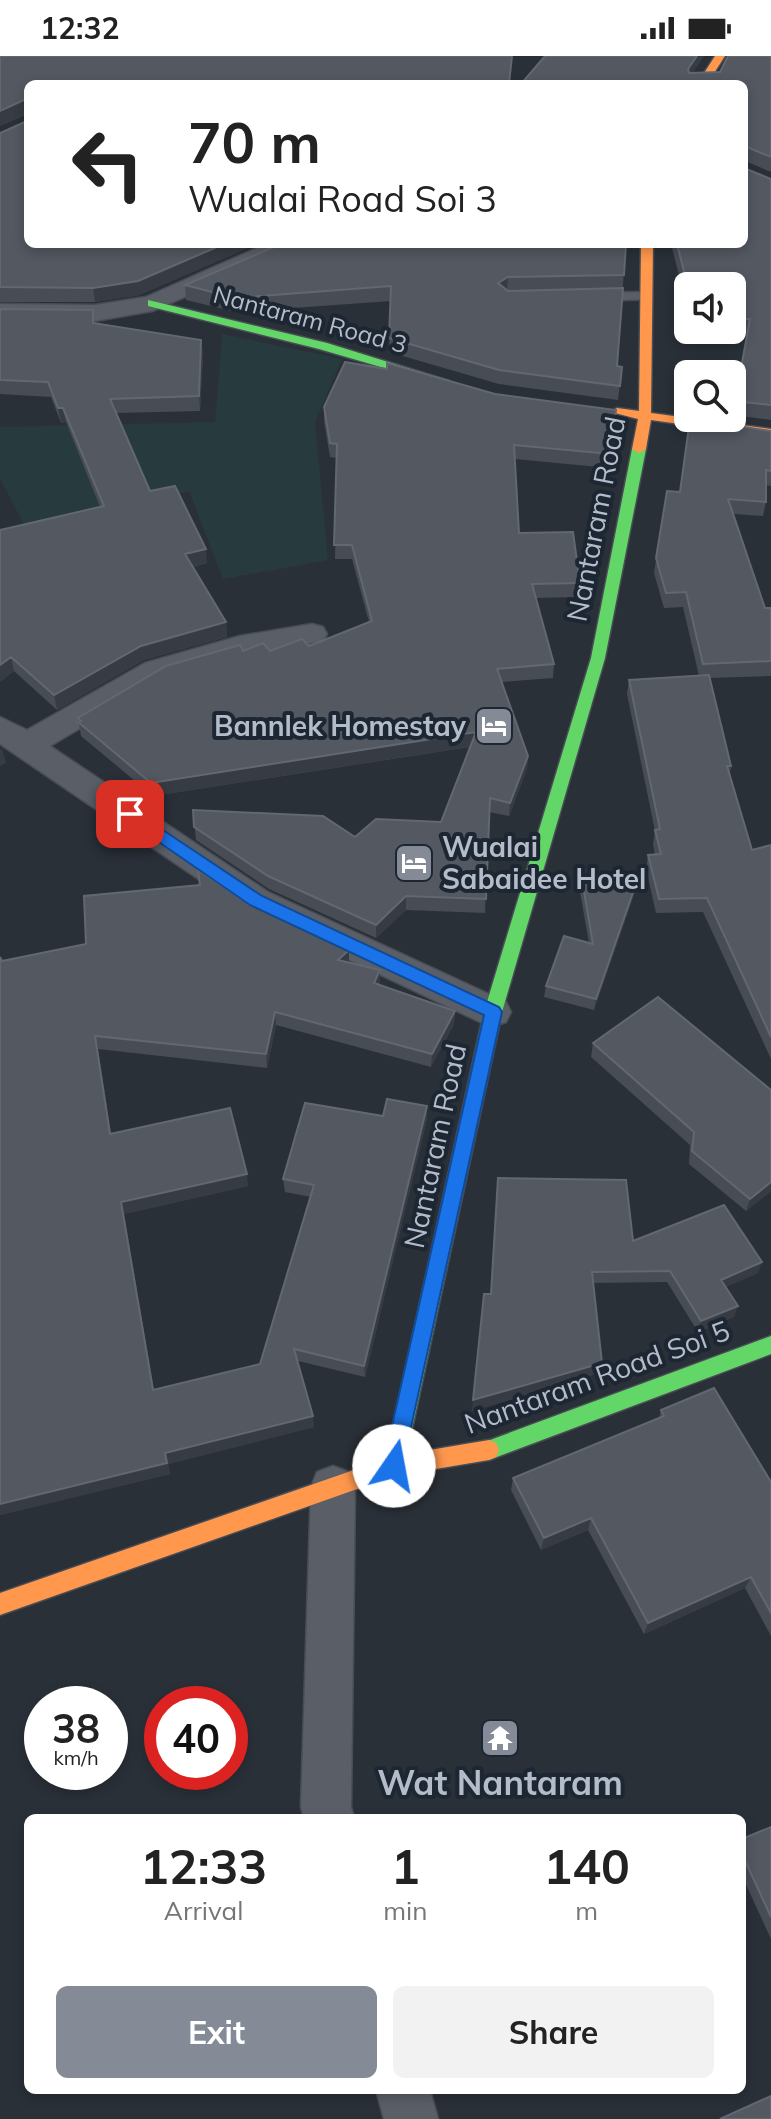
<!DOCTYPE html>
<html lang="en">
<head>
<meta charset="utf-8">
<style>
  :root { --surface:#fff; --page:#f2f2f2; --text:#222; --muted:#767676; --accent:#848b96 }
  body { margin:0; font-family:Mulish,sans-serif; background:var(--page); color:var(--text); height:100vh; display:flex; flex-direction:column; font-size:30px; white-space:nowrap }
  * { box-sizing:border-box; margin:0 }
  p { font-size:26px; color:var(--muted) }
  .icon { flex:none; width:44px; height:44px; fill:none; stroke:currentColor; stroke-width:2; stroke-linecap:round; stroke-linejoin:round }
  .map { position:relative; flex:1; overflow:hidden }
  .sheet { position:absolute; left:24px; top:1758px; width:722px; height:280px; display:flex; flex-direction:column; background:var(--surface); border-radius:12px; box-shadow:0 4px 12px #0003 }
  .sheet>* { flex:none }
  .top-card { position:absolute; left:24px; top:24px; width:724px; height:168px; border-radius:12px; box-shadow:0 4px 12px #0003; background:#fff; color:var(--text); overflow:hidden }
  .buttons { position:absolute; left:674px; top:216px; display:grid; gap:16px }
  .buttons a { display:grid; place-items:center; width:72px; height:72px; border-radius:12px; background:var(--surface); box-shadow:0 4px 12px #0003; font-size:40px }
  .speed { position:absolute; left:24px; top:1630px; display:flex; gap:16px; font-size:40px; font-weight:700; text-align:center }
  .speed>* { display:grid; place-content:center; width:104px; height:104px; border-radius:50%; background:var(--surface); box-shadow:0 4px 12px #0003; line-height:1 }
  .speed small { font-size:20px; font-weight:400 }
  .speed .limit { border:12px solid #d22; background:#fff; color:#111 }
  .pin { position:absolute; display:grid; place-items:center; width:68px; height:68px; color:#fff; margin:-34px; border-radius:16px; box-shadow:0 4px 12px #0006 }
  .me { position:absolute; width:88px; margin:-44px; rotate:12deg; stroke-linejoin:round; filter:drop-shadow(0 0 6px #0008) }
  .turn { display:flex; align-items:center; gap:28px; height:168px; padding:0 32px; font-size:36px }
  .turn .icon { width:104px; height:104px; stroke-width:2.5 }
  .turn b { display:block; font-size:56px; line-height:68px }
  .eta { display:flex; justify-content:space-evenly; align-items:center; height:136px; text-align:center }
  .eta b { font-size:48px; font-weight:700; line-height:56px }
  .cta { display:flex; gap:16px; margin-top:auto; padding:16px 32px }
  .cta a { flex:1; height:92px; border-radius:12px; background:var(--accent); color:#fff; font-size:32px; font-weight:700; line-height:92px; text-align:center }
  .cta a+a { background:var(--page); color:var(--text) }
  .status { display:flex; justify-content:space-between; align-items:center; height:56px; padding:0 40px; background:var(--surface); direction:ltr }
  .status svg { height:22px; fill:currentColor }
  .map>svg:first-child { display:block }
  .green { fill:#273a3e }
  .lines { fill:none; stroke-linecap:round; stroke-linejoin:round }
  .lane-casing { stroke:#484c55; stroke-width:3 }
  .street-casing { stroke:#484c55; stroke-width:3 }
  .fast-casing { stroke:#484c55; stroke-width:3 }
  .slow-casing { stroke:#484c55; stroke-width:3 }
  .lane { fill:#5a5e66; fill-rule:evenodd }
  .street { fill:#5a5e66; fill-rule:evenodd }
  .fast { fill:#63d668; fill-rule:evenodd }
  .slow { fill:#ff974d; fill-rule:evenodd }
  .wall { fill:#474c55 }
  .shaded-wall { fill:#373c44 }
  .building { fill:#535861; stroke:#626872; stroke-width:2 }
  .route { fill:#1a73e8; stroke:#114b97; stroke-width:2 }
  .labels { text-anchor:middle; stroke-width:8; stroke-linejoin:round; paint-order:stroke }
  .far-street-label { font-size:24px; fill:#b4bcc9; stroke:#1d2633 }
  .street-label { font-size:28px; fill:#b4bcc9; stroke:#1d2633 }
  .poi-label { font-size:28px; font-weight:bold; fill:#b4bcc9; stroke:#1d2633; text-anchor:end }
  .near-poi-label { font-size:34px; font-weight:bold; fill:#b4bcc9; stroke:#1d2633 }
</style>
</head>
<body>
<div class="status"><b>12:32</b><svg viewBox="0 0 49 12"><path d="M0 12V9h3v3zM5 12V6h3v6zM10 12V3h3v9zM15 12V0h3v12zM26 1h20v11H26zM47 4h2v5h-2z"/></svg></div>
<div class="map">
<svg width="771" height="2063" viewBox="0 0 771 2063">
  <rect width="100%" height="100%" fill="#2a3038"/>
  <!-- green -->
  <path class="green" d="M 222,278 L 342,303 L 315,366 L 328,504 L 223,523 L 189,435 L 27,475 L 0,422 L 0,371 L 215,366 Z"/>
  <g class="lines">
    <!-- lane casing -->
    <g class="lane-casing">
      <path id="lane" d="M 647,236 L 652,237 L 652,243 L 595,245 L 588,241 L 595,237 Z"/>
    </g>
    <!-- street casing -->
    <g class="street-casing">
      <path id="street" d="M 266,188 L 299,188 L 296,193 L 152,255 L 95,265 L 0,264 L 0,248 L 95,249 L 146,241 Z
        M 312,568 L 323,571 L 327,578 L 323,585 L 241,600 L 167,621 L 50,690 L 268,836 L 506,946 L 511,956 L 506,966 L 493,970 L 480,966 L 244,854 L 0,688 L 0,661 L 27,674 L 145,607 L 240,580 Z
        M 333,1410 L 349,1416 L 355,1431 L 351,1751 L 354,1762 L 304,1762 L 301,1751 L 311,1431 L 317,1416 Z
        M 376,2034 L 430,2034 L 438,2063 L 384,2063 Z"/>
    </g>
    <!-- fast casing -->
    <g class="fast-casing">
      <path id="fast" d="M 148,244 L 327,287 L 449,325 L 439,328 L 319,293 L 148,250 Z
        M 639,389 L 646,393 L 605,602 L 502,956 L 404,1410 L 401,1417 L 394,1420 L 387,1417 L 384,1410 L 484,956 L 591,602 L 632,393 Z
        M 771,1280 L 771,1298 L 489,1404 L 482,1401 L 479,1394 L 482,1387 Z"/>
    </g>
    <!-- slow casing -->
    <g class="slow-casing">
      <path id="slow" d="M 715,0 L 725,0 L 707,28 L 697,28 Z
        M 641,188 L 653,188 L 651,357 L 771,373 L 771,381 L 651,364 L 646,393 L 639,397 L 632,393 L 638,363 L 611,356 L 617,352 L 639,355 Z
        M 489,1384 L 496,1387 L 499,1394 L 496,1401 L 489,1404 L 394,1420 L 0,1559 L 0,1537 L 394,1400 Z"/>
    </g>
    <!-- lane -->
    <use href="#lane" class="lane"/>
    <!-- street -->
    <use href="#street" class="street"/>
    <!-- fast -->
    <use href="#fast" class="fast"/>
    <!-- slow -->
    <use href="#slow" class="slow"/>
  </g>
  <!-- wall -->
  <path class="wall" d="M 0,0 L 140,239 L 95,246 L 0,246 L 0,77 L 27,65 L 27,58 L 0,70 Z
    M 545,0 L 704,0 L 693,16 L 720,16 L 771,0 L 771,116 L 745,105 L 744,28 Z
    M 771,123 L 771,364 L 732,359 L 747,277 L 694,278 L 693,274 L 732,274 L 732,230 L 688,230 L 688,254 L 671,188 L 744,188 Z
    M 626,188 L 617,310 L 622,311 L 618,344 L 499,328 L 389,296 L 391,245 L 236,256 L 186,244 L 185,229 Z
    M 0,253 L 93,254 L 95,268 L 201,284 L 203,298 L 200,355 L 116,357 L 150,435 L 207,507 L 193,511 L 226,566 L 227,581 L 144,604 L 57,654 L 14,615 L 0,626 L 0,474 L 100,451 L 66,366 L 61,367 L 51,341 L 0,338 Z
    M 495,338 L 616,354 L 609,412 L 515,403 L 519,477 L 580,527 L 578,541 L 536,542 L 554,608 L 553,622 L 502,626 L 528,700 L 527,713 L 509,760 L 489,756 L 485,857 L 406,854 L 376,882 L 269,833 L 196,784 L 193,754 L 355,781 L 441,766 L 470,691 L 153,740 L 81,680 L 78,662 L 243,595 L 270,595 L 309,590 L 369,566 L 352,503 L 335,503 L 337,402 L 330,401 L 324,365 L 324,351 Z
    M 771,375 L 771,430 L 766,429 L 766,446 L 763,460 L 734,458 L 765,552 L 771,552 L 771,620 L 710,622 L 731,710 L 730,717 L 752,794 L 771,789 L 771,1003 L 703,856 L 656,857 L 646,813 L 648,799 L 655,799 L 653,788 L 655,775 L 627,638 L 629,624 L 699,620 L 683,551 L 664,552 L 654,517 L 667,435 L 679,436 Z
    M 638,822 L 636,833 L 594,954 L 544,941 L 546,930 L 589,887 L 580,836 L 582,824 Z
    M 241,843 L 349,894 L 349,907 L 380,929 L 455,955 L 454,968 L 431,1011 L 276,969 L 267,1012 L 98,993 L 111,1078 L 248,1130 L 124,1158 L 154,1334 L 260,1308 L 311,1141 L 285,1136 L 283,1123 L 383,1060 L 427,1063 L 365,1321 L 298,1305 L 314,1371 L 168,1408 L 170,1418 L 0,1459 L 0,901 L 2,905 L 86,888 Z
    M 593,987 L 771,1034 L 771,1135 L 746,1155 L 689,1108 L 690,1089 L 591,1001 Z
    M 633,1185 L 758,1217 L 725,1231 L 734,1261 L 698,1276 L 667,1226 L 593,1227 L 599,1317 L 472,1355 L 491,1238 Z
    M 661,1354 L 771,1426 L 771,1580 L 745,1532 L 644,1578 L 588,1474 L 541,1494 L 511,1434 L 513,1422 L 659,1362 Z
    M 771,1771 L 771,1883 L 742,1820 L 742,1783 Z"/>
  <!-- shaded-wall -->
  <path class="shaded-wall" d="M 697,0 L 704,0 L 687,26 L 688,13 Z
    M 26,43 L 28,57 L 0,70 L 0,55 Z
    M 747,91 L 745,105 L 744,106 L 744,94 Z
    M 224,188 L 258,188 L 140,239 L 95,246 L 93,232 Z
    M 508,221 L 507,235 L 498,227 Z
    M 201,284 L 203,298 L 200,355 L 199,340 Z
    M 58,352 L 63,352 L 66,366 L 61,367 Z
    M 206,493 L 207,507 L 186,512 L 185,498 Z
    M 226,566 L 227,581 L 144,604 L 57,654 L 54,639 L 141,590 Z
    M 11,601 L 14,615 L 0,626 L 0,609 Z
    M 476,676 L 475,690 L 153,740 L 151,727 Z
    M 2,692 L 6,707 L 0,710 L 0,694 Z
    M 528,700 L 527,713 L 509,760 L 510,747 Z
    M 638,822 L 636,833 L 594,954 L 596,943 Z
    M 406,840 L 406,854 L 376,882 L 376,869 Z
    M 349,894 L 349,907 L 338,904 Z
    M 380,914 L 380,928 L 375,941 L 374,927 Z
    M 455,955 L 454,968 L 431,1011 L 432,998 Z
    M 275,956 L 276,969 L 267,1012 L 266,998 Z
    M 95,980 L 98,993 L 113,1091 L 110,1078 Z
    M 427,1050 L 427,1063 L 365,1321 L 364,1310 Z
    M 247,1118 L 248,1130 L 124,1158 L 156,1346 L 121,1146 Z
    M 771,1126 L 771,1135 L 746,1155 L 750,1143 Z
    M 762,1206 L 758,1217 L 717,1235 L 721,1224 Z
    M 738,1250 L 734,1261 L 698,1276 L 701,1265 Z
    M 602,1307 L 599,1317 L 472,1355 L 473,1344 Z
    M 313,1360 L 314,1371 L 168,1408 L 170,1418 L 0,1459 L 0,1448 L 165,1397 Z
    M 591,1462 L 588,1474 L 541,1494 L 544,1482 Z
    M 751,1521 L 745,1532 L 644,1578 L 648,1567 Z"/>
  <!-- building -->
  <path class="building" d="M 0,0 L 512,0 L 509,28 L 28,28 L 28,188 L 224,188 L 138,225 L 93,232 L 0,231 L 0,77 L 27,65 L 26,43 L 0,55 Z
    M 545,0 L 697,0 L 688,13 L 689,17 L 720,16 L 728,0 L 771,0 L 771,101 L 747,91 L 744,94 L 744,28 L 521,28 Z
    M 744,112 L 771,123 L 771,349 L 735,345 L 750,263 L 732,263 L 732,230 L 688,230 L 688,231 L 677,188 L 744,188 Z
    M 281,188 L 626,188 L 624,219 L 508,221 L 498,227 L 508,235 L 623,232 L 617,310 L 622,311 L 620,330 L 499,314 L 389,282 L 391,230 L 235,242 L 185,229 Z
    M 0,253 L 93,254 L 93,267 L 201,284 L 199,340 L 110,343 L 150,435 L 175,430 L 206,493 L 185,498 L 226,566 L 141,590 L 54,639 L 11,601 L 0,609 L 0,474 L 104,450 L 63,352 L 58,352 L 48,326 L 0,324 Z
    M 345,306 L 387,313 L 387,307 L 495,338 L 616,354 L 610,398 L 514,389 L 519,477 L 573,476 L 580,527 L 532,528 L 554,608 L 497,613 L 528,700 L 510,747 L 490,742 L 486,843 L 406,840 L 376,869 L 268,820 L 194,771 L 193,754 L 323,760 L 355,781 L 376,763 L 441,766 L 476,676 L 151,727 L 78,666 L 81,665 L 78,662 L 166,610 L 240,589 L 243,595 L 263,587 L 270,595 L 302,583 L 309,590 L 372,565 L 352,489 L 334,489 L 337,388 L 330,387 L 324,351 Z
    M 690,363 L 771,375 L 771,415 L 766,414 L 766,446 L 728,443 L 765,552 L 771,552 L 771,605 L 703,608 L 686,536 L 666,537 L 656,502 L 667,435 L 680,436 Z
    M 709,619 L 731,710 L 727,710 L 752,794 L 771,789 L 771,981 L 707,842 L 659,843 L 648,799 L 661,798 L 655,774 L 660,773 L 629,624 Z
    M 198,814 L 241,843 L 349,894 L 338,904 L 380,914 L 374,927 L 455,955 L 432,998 L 275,956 L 266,998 L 95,980 L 110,1078 L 230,1052 L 247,1118 L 121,1146 L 153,1334 L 260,1308 L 314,1129 L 283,1123 L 305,1047 L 383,1060 L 387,1043 L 427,1050 L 364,1310 L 294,1293 L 313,1360 L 165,1397 L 167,1407 L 0,1448 L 0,901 L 2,905 L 86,888 L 84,840 L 200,829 Z
    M 638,822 L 596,943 L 546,930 L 564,880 L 593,888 L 582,824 Z
    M 658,941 L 771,1034 L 771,1126 L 750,1143 L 692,1095 L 694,1076 L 593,987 Z
    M 498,1122 L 626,1124 L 633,1185 L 724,1149 L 762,1206 L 721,1224 L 738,1250 L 701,1265 L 670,1215 L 592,1216 L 602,1307 L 473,1344 L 484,1238 L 491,1238 Z
    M 714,1332 L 771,1426 L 771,1557 L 751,1521 L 648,1567 L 591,1462 L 544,1482 L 513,1422 L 664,1360 L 661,1354 Z
    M 771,1771 L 771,1861 L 742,1798 L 742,1783 Z
    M 771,2040 L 771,2063 L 720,2063 Z"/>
  <!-- route -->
  <path class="route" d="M 130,752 L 262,840 L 499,951 L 502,956 L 401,1417 L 394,1420 L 386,1417 L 383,1410 L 484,959 L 250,849 L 124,762 L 124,754 Z"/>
  <!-- icons -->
  <defs>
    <g id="hotel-square" transform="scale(2)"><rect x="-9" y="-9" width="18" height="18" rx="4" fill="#848b96" stroke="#1d2633"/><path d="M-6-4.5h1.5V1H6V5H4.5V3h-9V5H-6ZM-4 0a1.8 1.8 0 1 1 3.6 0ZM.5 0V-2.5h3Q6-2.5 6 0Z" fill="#fff"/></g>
    <g id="temple-square" transform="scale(2)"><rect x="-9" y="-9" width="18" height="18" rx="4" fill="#848b96" stroke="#1d2633"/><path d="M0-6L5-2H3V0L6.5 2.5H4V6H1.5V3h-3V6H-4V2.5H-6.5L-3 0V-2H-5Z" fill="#fff"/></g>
  </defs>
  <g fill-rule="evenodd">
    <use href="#hotel-square" x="494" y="670"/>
    <use href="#hotel-square" x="414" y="807"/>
    <use href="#temple-square" x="500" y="1682"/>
  </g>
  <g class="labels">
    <!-- far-street labels -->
    <g class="far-street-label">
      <text transform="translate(310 264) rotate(15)" y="8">Nantaram Road 3</text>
    </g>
    <!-- street labels -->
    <g class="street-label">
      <text transform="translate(596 463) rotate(-79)" y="10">Nantaram Road</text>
      <text transform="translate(435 1090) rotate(-78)" y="10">Nantaram Road</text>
      <text transform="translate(597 1321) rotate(-20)" y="10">Nantaram Road Soi 5</text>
    </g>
    <!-- poi labels -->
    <g class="poi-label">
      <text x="466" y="680">Bannlek Homestay</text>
      <text x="442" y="801" text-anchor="start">Wualai<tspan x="442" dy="32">Sabaidee Hotel</tspan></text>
    </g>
    <!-- near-poi labels -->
    <g class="near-poi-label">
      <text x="500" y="1739">Wat Nantaram</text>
    </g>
  </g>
</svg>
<div class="buttons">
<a><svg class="icon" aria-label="sound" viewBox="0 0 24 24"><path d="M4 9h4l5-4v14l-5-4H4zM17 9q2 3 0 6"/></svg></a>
<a><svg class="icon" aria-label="search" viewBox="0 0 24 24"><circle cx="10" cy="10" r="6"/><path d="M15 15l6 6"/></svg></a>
</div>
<div class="speed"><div>38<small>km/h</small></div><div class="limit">40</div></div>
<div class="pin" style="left:130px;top:758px;background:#d93025"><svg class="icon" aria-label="arrive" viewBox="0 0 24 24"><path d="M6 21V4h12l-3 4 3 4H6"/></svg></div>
<svg class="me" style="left:394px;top:1410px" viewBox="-20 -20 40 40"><circle r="19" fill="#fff"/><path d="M0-13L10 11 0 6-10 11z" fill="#1a73e8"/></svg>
<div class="top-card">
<div class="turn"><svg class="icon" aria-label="left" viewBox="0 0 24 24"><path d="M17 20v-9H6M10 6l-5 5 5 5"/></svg><div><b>70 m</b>Wualai Road Soi 3</div></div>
</div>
<section class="sheet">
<div class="eta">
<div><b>12:33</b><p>Arrival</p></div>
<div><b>1</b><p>min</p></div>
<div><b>140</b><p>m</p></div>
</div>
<div class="cta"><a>Exit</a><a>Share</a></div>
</section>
</div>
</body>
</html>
